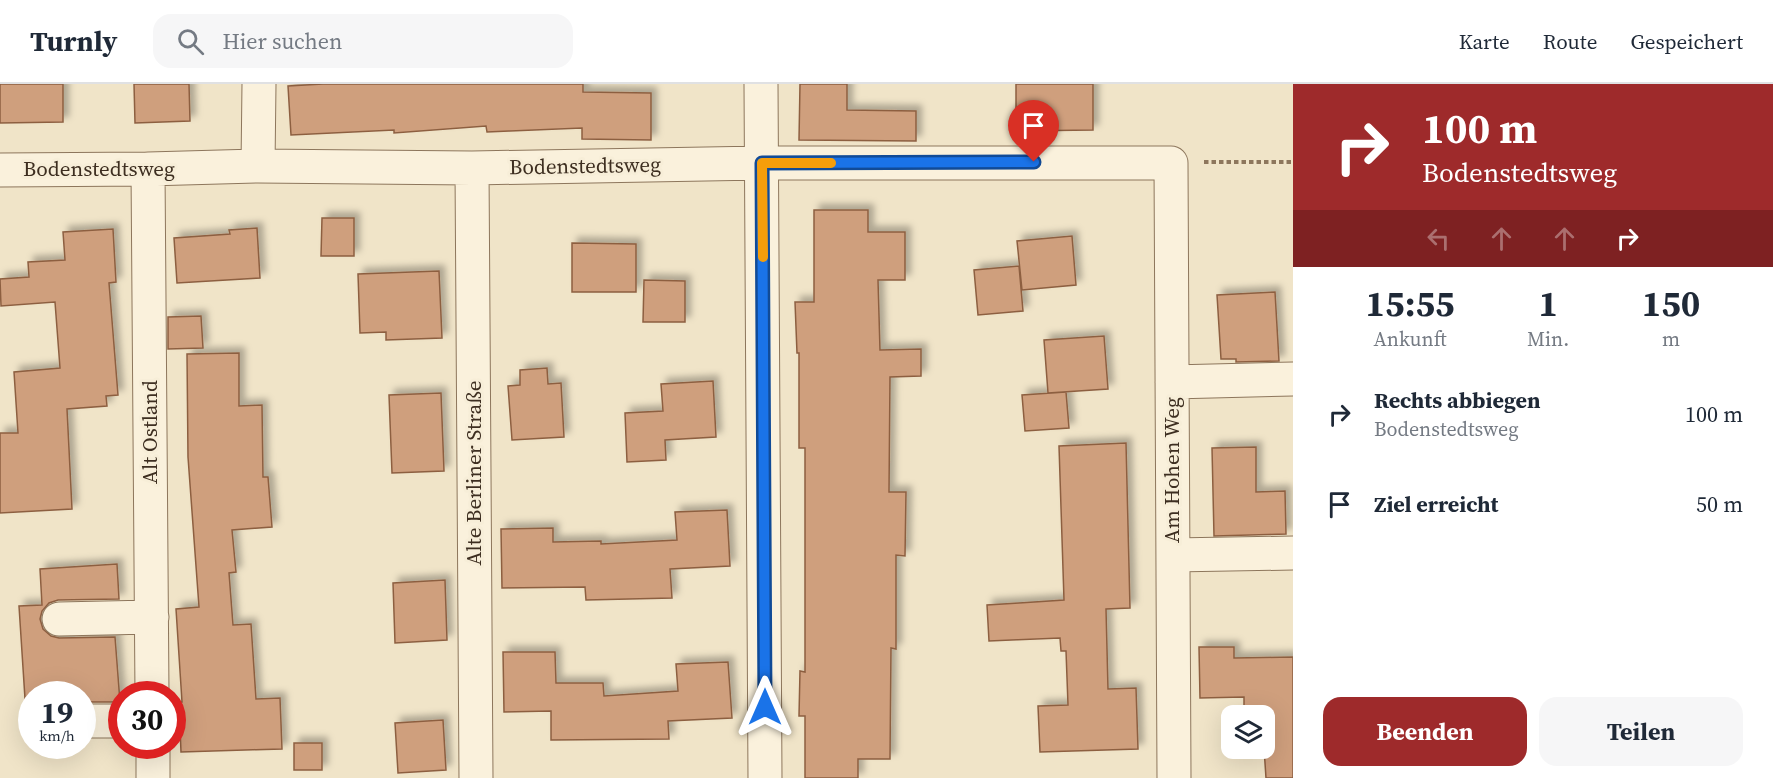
<!DOCTYPE html>
<html lang="de">
<head>
<meta charset="utf-8">
<style>
  :root { --surface:#fff; --page:#f6f6f7; --text:#1f2937; --muted:#747a83; --line:#e0e1e3; --accent:#9e2a2b }
  body { margin:0; font-family:"Source Serif 4",serif; background:var(--page); color:var(--text); height:100vh; display:flex; flex-direction:column; font-size:22px; white-space:nowrap }
  * { box-sizing:border-box; margin:0 }
  p { font-size:20px; color:var(--muted) }
  .icon { flex:none; width:33px; height:33px; fill:none; stroke:currentColor; stroke-width:2; stroke-linecap:round; stroke-linejoin:round }
  .map { position:relative; flex:1; overflow:hidden }
  .details { display:flex; flex-direction:column; background:var(--surface); width:480px }
  .details>* { flex:none }
  .hud { background:#9e2a2b; color:#fff; overflow:hidden }
  .buttons { position:absolute; left:1221px; top:621px; display:grid; gap:12px }
  .buttons a { display:grid; place-items:center; width:54px; height:54px; border-radius:12px; background:var(--surface); box-shadow:0 6px 24px #0002; font-size:30px }
  .speed { position:absolute; left:18px; top:597px; display:flex; gap:12px; font-size:30px; font-weight:700; text-align:center }
  .speed>* { display:grid; place-content:center; width:78px; height:78px; border-radius:50%; background:var(--surface); box-shadow:0 6px 24px #0002; line-height:1 }
  .speed small { font-size:15px; font-weight:400 }
  .speed .limit { border:9px solid #d22; background:#fff; color:#111 }
  .pin { position:absolute; display:grid; place-items:center; width:51px; height:51px; color:#fff; margin:-62px -26px; border-radius:50% 50% 50% 0; rotate:-45deg; box-shadow:0 0 6px #0007 }
  .pin .icon { rotate:45deg }
  .me { position:absolute; width:66px; margin:-33px; rotate:0deg; stroke-linejoin:round; filter:drop-shadow(0 0 4px #0008) }
  .turn { display:flex; align-items:center; gap:21px; height:126px; padding:0 30px; font-size:27px }
  .turn .icon { width:78px; height:78px; stroke-width:2.5 }
  .turn b { display:block; font-size:42px; line-height:51px }
  .lanes { display:flex; align-items:center; height:57px; padding:0 30px; background:#0003; justify-content:center; gap:30px; direction:ltr }
  .lanes .off { opacity:.35 }
  .eta { display:flex; justify-content:space-evenly; align-items:center; height:102px; text-align:center }
  .eta b { font-size:36px; font-weight:700; line-height:42px }
  .cta { display:flex; gap:12px; margin-top:auto; padding:12px 30px }
  .cta a { flex:1; height:69px; border-radius:18px; background:var(--accent); color:#fff; font-size:24px; font-weight:700; line-height:69px; text-align:center }
  .cta a+a { background:var(--page); color:var(--text) }
  ul { padding:0; list-style:none }
  li { display:flex; align-items:center; gap:18px; height:90px; padding:0 30px }
  li div { flex:1 }
  li b { display:block; font-size:22px }
  li em { font-style:normal }
  header { display:flex; align-items:center; gap:36px; box-sizing:border-box; height:84px; padding:0 30px; background:var(--surface); border-bottom:2px solid var(--line) }
  header strong { font-size:28px }
  nav { display:flex; gap:33px; margin-inline-start:auto; font-size:21px }
  .search { width:420px; height:54px; background:var(--page); display:flex; align-items:center; gap:15px; box-sizing:border-box; padding:0 21px; border-radius:18px; color:var(--muted); font-size:22px }
  main { display:flex; flex:1; min-height:0 }
  .map>svg:first-child { display:block }
  .building { fill:#cf9f7d; stroke:#8d5f41; stroke-width:1.5; filter:url(#shadow) }
  .lines { fill:none; stroke-linecap:round; stroke-linejoin:round }
  .minor-casing { stroke:#8d765c; stroke-width:35 }
  .path { stroke:#8d765c; stroke-width:4; stroke-dasharray:4.5 3; stroke-linecap:butt }
  .minor { stroke:#faf1dc; stroke-width:33 }
  .route-casing { stroke:#114b97; stroke-width:15 }
  .route { stroke:#1a73e8; stroke-width:10 }
  .slow { stroke:#f59e0b; stroke-width:10 }
  .labels { text-anchor:middle; stroke-width:6; stroke-linejoin:round; paint-order:stroke }
  .street-label { font-size:21px; fill:#3d2e20; stroke:#f7eed8 }
</style>
</head>
<body>
<header>
<strong>Turnly</strong>
<div class="search"><svg class="icon" aria-label="search" viewBox="0 0 24 24"><circle cx="10" cy="10" r="6"/><path d="M15 15l6 6"/></svg>Hier suchen</div>
<nav><a>Karte</a><a>Route</a><a>Gespeichert</a></nav>
</header>
<main>
<div class="map">
<svg width="1293" height="694" viewBox="0 0 1293 694">
  <defs>
    <filter id="shadow"><feDropShadow dx="5.5" dy="-5.5" stdDeviation="3" flood-color="#0004"/></filter>
  </defs>
  <rect width="100%" height="100%" fill="#f0e4c8"/>
  <!-- building -->
  <path class="building" d="M 0,0 L 63,0 L 63,38 L 0,39 Z
    M 134,0 L 189,0 L 190,37 L 135,39 Z
    M 323,0 L 583,0 L 583,8 L 651,9 L 651,56 L 582,55 L 582,44 L 487,48 L 486,42 L 394,49 L 394,46 L 291,51 L 288,2 Z
    M 800,0 L 847,0 L 847,26 L 916,27 L 916,57 L 799,56 Z
    M 1016,0 L 1093,0 L 1093,46 L 1016,47 Z
    M 814,126 L 868,126 L 868,148 L 905,148 L 905,196 L 878,196 L 880,266 L 921,265 L 921,292 L 890,293 L 889,408 L 906,408 L 905,472 L 896,471 L 896,565 L 891,564 L 890,675 L 858,675 L 858,694 L 805,694 L 805,632 L 799,632 L 800,587 L 805,588 L 805,364 L 799,364 L 799,269 L 797,269 L 795,218 L 814,218 Z
    M 322,134 L 354,134 L 354,172 L 321,172 Z
    M 257,144 L 260,194 L 177,199 L 174,154 L 230,150 L 229,146 Z
    M 113,145 L 116,198 L 109,199 L 118,311 L 106,312 L 107,322 L 67,325 L 72,425 L 0,429 L 0,349 L 18,349 L 14,288 L 60,284 L 55,218 L 1,222 L 0,195 L 29,193 L 28,178 L 65,176 L 63,148 Z
    M 1072,152 L 1076,201 L 1022,206 L 1017,157 Z
    M 572,159 L 636,160 L 636,208 L 572,208 Z
    M 1019,182 L 1023,227 L 978,231 L 974,186 Z
    M 439,187 L 442,254 L 386,256 L 386,248 L 360,249 L 358,190 Z
    M 644,196 L 685,197 L 685,238 L 643,238 Z
    M 1275,208 L 1279,277 L 1236,278 L 1236,275 L 1221,275 L 1217,211 Z
    M 201,232 L 203,264 L 168,265 L 168,233 Z
    M 1104,252 L 1108,305 L 1048,309 L 1044,256 Z
    M 239,269 L 239,322 L 262,321 L 263,393 L 268,393 L 272,443 L 232,446 L 236,488 L 229,489 L 233,541 L 251,540 L 256,615 L 280,614 L 282,665 L 181,668 L 179,618 L 182,618 L 176,525 L 199,523 L 188,373 L 187,270 Z
    M 547,284 L 548,300 L 561,299 L 564,353 L 512,356 L 508,302 L 520,301 L 520,286 Z
    M 713,297 L 716,353 L 665,356 L 666,376 L 627,378 L 625,329 L 663,327 L 661,300 Z
    M 1066,308 L 1069,344 L 1025,347 L 1022,311 Z
    M 441,309 L 444,387 L 392,389 L 389,311 Z
    M 1126,359 L 1130,524 L 1106,525 L 1108,605 L 1136,604 L 1138,665 L 1040,668 L 1038,622 L 1068,621 L 1066,567 L 1061,567 L 1060,554 L 989,557 L 987,521 L 1064,516 L 1059,362 Z
    M 1256,363 L 1256,408 L 1285,407 L 1286,450 L 1214,452 L 1212,364 Z
    M 727,426 L 730,482 L 670,485 L 672,514 L 586,516 L 585,503 L 502,504 L 501,445 L 553,444 L 553,458 L 601,457 L 601,460 L 677,456 L 675,428 Z
    M 117,480 L 119,515 L 58,516 L 49,519 L 42,527 L 40,535 L 43,545 L 51,552 L 59,554 L 115,553 L 120,618 L 82,618 L 82,610 L 32,610 L 32,629 L 26,630 L 19,522 L 42,521 L 40,485 Z
    M 445,496 L 447,556 L 395,559 L 393,499 Z
    M 1199,563 L 1234,563 L 1234,574 L 1293,573 L 1293,694 L 1266,694 L 1264,664 L 1264,632 L 1244,632 L 1244,613 L 1200,614 Z
    M 503,568 L 555,568 L 556,599 L 603,599 L 604,612 L 678,607 L 676,580 L 728,578 L 732,634 L 668,637 L 669,655 L 551,656 L 551,627 L 504,628 Z
    M 443,636 L 446,686 L 398,689 L 395,639 Z
    M 294,659 L 322,659 L 322,686 L 294,686 Z"/>
  <g class="lines">
    <!-- minor casing -->
    <g class="minor-casing">
      <path id="minor" d="M 761,0 L 765,694
        M 258,82 L 259,0
        M 472,84 L 476,694
        M 148,85 L 152,610
        M 0,86 L 148,85 L 258,82 L 472,84 L 762,79 L 1171,79 L 1174,694
        M 1172,298 L 1293,295
        M 1173,471 L 1293,469
        M 59,535 L 152,533
        M 82,637 L 122,637
        M 153,662 L 153,694"/>
    </g>
    <!-- path -->
    <path class="path" d="M 1204,78 L 1293,78"/>
    <!-- minor -->
    <use href="#minor" class="minor"/>
  </g>
  <g class="lines">
    <!-- route casing -->
    <g class="route-casing">
      <path id="route" d="M 765,623 L 762,79 L 1034,78"/>
    </g>
    <!-- route -->
    <use href="#route" class="route"/>
    <!-- slow -->
    <path class="slow" d="M 763,173 L 762,79 L 831,79"/>
  </g>
  <g class="labels">
    <!-- street labels -->
    <g class="street-label">
      <text transform="translate(585 82) rotate(-1)" y="7">Bodenstedtsweg</text>
      <text x="99" y="92">Bodenstedtsweg</text>
      <text transform="translate(150 348) rotate(-90)" y="7">Alt Ostland</text>
      <text transform="translate(1172 386) rotate(-90)" y="7">Am Hohen Weg</text>
      <text transform="translate(474 389) rotate(-90)" y="7">Alte Berliner Straße</text>
    </g>
  </g>
</svg>
<div class="buttons">
<a><svg class="icon" aria-label="layers" viewBox="0 0 24 24"><path d="M12 4l9 5-9 5-9-5zM3 14l9 5 9-5"/></svg></a>
</div>
<div class="speed"><div>19<small>km/h</small></div><div class="limit">30</div></div>
<div class="pin" style="left:1034px;top:78px;background:#d93025"><svg class="icon" aria-label="arrive" viewBox="0 0 24 24"><path d="M6 21V4h12l-3 4 3 4H6"/></svg></div>
<svg class="me" style="left:765px;top:623px" viewBox="-20 -20 40 40"><path d="M0-17L14 15 0 8-14 15z" fill="#1a73e8" stroke="#fff" stroke-width="4"/></svg>
</div>
<section class="details">
<div class="hud">
<div class="turn"><svg class="icon" aria-label="right" viewBox="0 0 24 24"><path d="M7 20v-9h11M14 6l5 5-5 5"/></svg><div><b>100 m</b>Bodenstedtsweg</div></div>
<div class="lanes"><svg class="icon off" aria-label="left" viewBox="0 0 24 24"><path d="M17 20v-9H6M10 6l-5 5 5 5"/></svg><svg class="icon off" aria-label="ahead" viewBox="0 0 24 24"><path d="M12 20V5M6 11l6-6 6 6"/></svg><svg class="icon off" aria-label="ahead" viewBox="0 0 24 24"><path d="M12 20V5M6 11l6-6 6 6"/></svg><svg class="icon" aria-label="right" viewBox="0 0 24 24"><path d="M7 20v-9h11M14 6l5 5-5 5"/></svg></div>
</div>
<div class="eta">
<div><b>15:55</b><p>Ankunft</p></div>
<div><b>1</b><p>Min.</p></div>
<div><b>150</b><p>m</p></div>
</div>
<ul>
<li><svg class="icon" aria-label="right" viewBox="0 0 24 24"><path d="M7 20v-9h11M14 6l5 5-5 5"/></svg><div><b>Rechts abbiegen</b><p>Bodenstedtsweg</p></div><em>100 m</em></li>
<li><svg class="icon" aria-label="arrive" viewBox="0 0 24 24"><path d="M6 21V4h12l-3 4 3 4H6"/></svg><div><b>Ziel erreicht</b></div><em>50 m</em></li>
</ul>
<div class="cta"><a>Beenden</a><a>Teilen</a></div>
</section>
</main>
</body>
</html>
